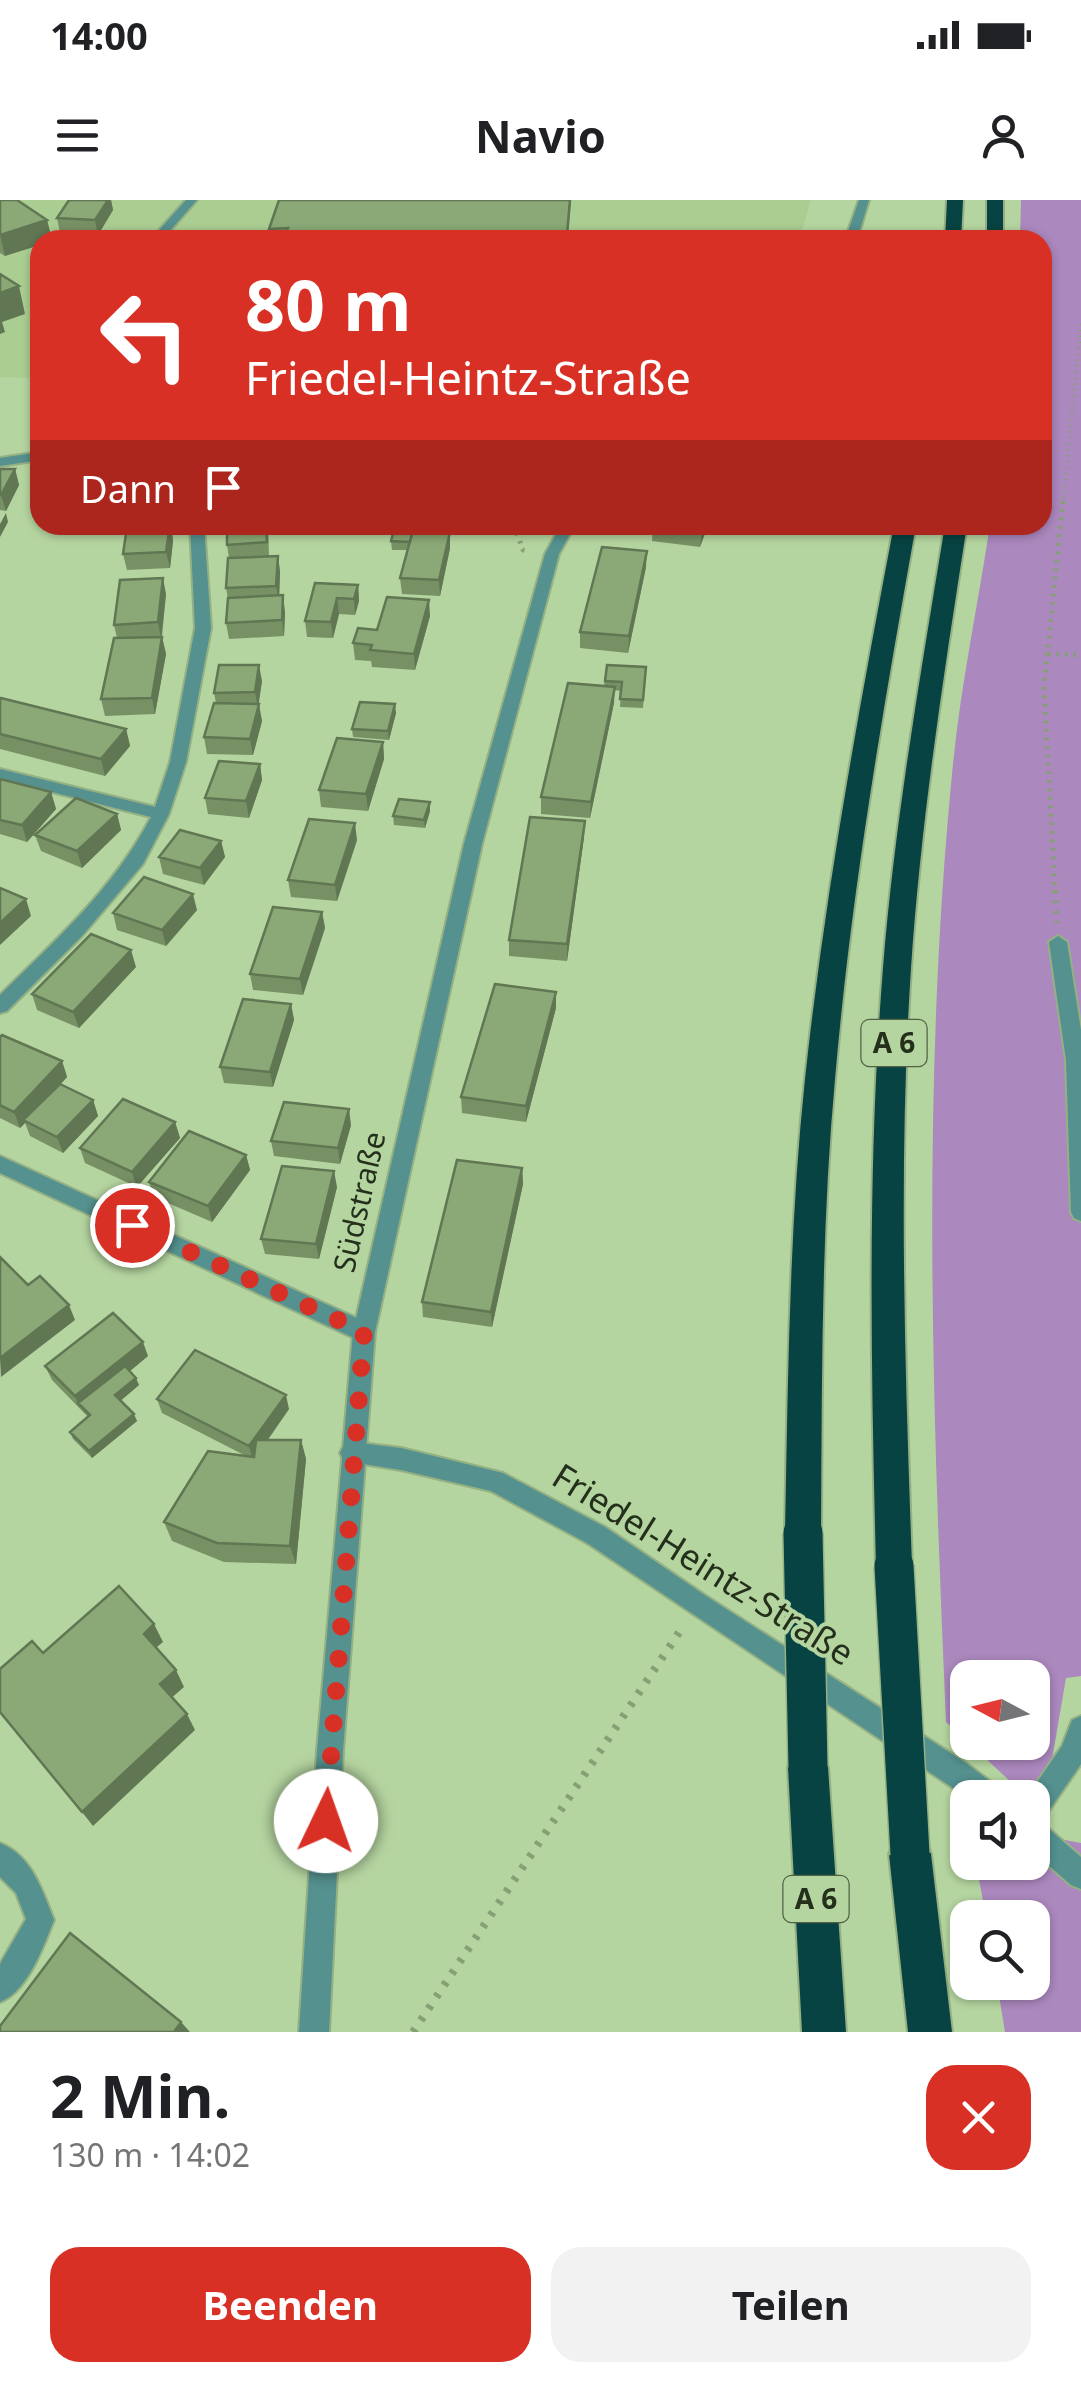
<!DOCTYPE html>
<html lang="de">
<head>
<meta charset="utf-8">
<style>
  :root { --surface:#fff; --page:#f2f2f2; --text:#202124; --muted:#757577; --accent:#d93025 }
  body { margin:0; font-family:"Noto Sans",sans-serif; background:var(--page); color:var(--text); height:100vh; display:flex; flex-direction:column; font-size:38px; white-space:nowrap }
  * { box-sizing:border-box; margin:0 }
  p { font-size:32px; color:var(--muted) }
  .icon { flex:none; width:55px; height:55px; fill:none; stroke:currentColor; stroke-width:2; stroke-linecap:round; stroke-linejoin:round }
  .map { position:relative; height:1832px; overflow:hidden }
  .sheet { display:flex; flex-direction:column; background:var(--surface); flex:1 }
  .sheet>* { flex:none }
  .hud { position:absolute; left:30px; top:30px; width:1022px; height:305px; border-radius:30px; box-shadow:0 2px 8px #0004; background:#d93025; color:#fff; overflow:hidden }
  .needle { width:65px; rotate:277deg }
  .buttons { position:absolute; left:950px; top:1460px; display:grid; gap:20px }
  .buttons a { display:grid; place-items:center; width:100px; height:100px; border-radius:20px; background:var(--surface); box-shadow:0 2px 8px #0004; font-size:50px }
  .pin { position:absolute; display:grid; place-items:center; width:85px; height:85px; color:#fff; margin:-42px; border:5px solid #fff; border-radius:50%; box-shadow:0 2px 10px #0007 }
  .me { position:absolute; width:110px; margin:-55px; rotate:3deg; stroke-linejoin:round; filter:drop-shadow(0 0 8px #0008) }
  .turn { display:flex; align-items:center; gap:35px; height:210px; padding:0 50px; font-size:45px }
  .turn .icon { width:130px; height:130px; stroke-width:2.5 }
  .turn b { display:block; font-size:70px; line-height:85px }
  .then { display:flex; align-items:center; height:95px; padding:0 50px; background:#0003; gap:20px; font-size:38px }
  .round { display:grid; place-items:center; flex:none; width:105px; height:105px; border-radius:30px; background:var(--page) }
  .head { display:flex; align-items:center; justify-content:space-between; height:170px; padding:0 50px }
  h1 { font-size:60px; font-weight:700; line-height:75px }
  .action { display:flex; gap:20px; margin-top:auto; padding:20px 50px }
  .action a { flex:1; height:115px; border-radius:30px; background:var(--accent); color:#fff; font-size:40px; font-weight:700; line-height:115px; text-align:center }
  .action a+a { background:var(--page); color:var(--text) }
  .status { display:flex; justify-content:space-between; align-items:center; height:70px; padding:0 50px; background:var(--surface); direction:ltr }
  .status svg { height:28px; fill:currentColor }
  header { display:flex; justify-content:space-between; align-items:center; height:130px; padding:0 50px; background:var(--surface); font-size:45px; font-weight:700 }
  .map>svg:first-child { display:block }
  .built { fill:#aace92 }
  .green { fill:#ab88be }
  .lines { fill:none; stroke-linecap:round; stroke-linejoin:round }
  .service-casing { stroke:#95b183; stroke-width:4 }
  .minor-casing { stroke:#95b183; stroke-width:4 }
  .tertiary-casing { stroke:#95b183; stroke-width:4 }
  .motorway-casing { stroke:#95b183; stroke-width:4 }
  .path-far3 { stroke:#86a075; stroke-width:4; stroke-dasharray:1 5; stroke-linecap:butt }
  .path-far2 { stroke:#86a075; stroke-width:5; stroke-dasharray:2.5 6; stroke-linecap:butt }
  .path-far1 { stroke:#86a075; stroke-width:6; stroke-dasharray:2.5 8; stroke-linecap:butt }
  .path { stroke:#86a075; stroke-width:8; stroke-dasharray:4 10; stroke-linecap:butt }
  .service { fill:#54918f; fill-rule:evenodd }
  .minor { fill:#54918f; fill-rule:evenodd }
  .tertiary { fill:#54918f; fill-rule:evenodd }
  .motorway { fill:#074342; fill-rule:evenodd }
  .motorway-bridge-casing { stroke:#95b183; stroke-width:42; stroke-linecap:butt }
  .motorway-bridge { stroke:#074342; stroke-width:39 }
  .wall { fill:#779165 }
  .shaded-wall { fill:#617653 }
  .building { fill:#8aa976; stroke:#617653; stroke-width:2.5 }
  .route { stroke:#d93025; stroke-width:18; stroke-dasharray:0 32.4 }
  .labels { text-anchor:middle; stroke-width:8; stroke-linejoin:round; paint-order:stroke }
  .shield { fill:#b5d5a0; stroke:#506243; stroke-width:2.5 }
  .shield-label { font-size:28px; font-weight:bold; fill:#24301b }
  .street-label { font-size:30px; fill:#24301b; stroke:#b5d5a0 }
  .near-street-label { font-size:35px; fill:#24301b; stroke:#b5d5a0 }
</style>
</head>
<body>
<div class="status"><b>14:00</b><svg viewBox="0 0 49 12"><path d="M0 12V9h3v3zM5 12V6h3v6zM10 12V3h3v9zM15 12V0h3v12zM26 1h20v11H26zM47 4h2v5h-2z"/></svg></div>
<header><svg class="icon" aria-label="menu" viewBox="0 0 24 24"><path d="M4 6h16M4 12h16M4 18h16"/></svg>Navio<svg class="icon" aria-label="person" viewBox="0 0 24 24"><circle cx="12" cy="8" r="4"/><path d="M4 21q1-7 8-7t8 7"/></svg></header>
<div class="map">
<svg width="1081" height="1832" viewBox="0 0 1081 1832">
  <rect width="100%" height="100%" fill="#b5d5a0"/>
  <!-- built -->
  <path class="built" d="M 0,0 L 811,0 L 799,40 L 40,40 L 40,178 L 0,177 Z"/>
  <!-- green -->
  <path class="green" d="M 1021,0 L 1081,0 L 1081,1476 L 1066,1478 L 1043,1612 L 1032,1598 L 1027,1597 L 968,1542 L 1032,1542 L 1032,1478 L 968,1478 L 968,1542 L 946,1522 C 932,1202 921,883 953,564 C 961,484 978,404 990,325 L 1042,325 L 1042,40 L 1020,40 Z
    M 1033,1634 L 1081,1643 L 1081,1832 L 1005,1832 L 997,1783 L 1032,1782 L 1032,1718 L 986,1717 L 976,1663 L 1032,1662 Z"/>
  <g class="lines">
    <!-- service casing -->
    <g class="service-casing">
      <path id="service" d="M 1058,736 L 1067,742 L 1081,830 L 1081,1021 L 1074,1018 L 1071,1012 L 1066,860 L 1049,742 Z
        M 0,1643 C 32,1656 42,1690 54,1720 C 43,1747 28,1791 0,1802 L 0,1764 L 26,1719 L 16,1693 L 0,1677 Z"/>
    </g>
    <!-- minor casing -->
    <g class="minor-casing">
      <path id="minor" d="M 186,0 L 197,0 L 162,40 L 150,40 Z
        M 40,170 L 40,197 L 34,193 L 34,174 Z
        M 40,252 L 40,260 L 0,266 L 0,258 Z
        M 190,325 L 204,325 L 211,428 L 186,562 L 169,614 L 143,664 L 82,736 L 7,811 L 0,813 L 0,795 C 57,739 114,688 151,617 L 0,579 L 0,569 L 155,607 L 170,562 L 195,428 Z
        M 0,956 L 372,1125 L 375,1132 L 372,1139 L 364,1142 L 356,1139 L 0,973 Z
        M 352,1242 L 401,1248 L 503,1273 L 605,1327 L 706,1396 L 966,1563 L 999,1588 L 1002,1598 L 968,1598 L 587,1343 L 491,1291 L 401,1270 L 344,1261 L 340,1253 L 344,1245 Z
        M 1081,1516 L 1081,1564 L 1041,1622 L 1081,1657 L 1081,1689 L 1071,1685 L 1032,1651 L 1032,1598 L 1026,1598 L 1062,1546 L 1072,1520 Z"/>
    </g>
    <!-- tertiary casing -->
    <g class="tertiary-casing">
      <path id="tertiary" d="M 859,0 L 869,0 L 857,40 L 845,40 Z
        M 561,325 L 575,325 L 559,354 L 482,644 L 375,1132 L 343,1551 L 329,1832 L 299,1832 L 317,1551 L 353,1132 L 464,644 L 545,354 Z"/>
    </g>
    <!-- motorway casing -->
    <g class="motorway-casing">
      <path id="motorway" d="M 947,0 L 963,0 L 961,40 L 945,40 Z
        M 987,0 L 1003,0 L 1003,40 L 987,40 Z
        M 894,325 L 916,325 C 883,509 851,693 835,879 C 821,1030 822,1182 821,1333 L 816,1345 L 803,1350 L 790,1345 L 785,1333 C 788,1181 789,1030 805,879 C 825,693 859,509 894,325 Z
        M 945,325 L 967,325 C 944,472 921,619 911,768 C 898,967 905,1167 912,1366 L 907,1378 L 894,1384 L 881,1378 L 876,1366 C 871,1167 867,967 883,768 C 895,619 921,472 945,325 Z
        M 808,1547 L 822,1553 L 828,1567 L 846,1832 L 802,1832 L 788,1567 L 794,1553 Z
        M 910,1633 L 925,1639 L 931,1654 L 952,1832 L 908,1832 L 889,1654 L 895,1639 Z"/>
    </g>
    <!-- path-far3 -->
    <path class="path-far3" d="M 1063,304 L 1081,122"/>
    <!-- path-far2 -->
    <path class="path-far2" d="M 514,325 L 523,350 L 530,351
      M 1048,454 L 1081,455
      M 1055,693 L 1044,486 L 1063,301"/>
    <!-- path-far1 -->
    <path class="path-far1" d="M 1055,690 L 1057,723"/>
    <!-- path -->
    <path class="path" d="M 413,1832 L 684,1425"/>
    <!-- service -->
    <use href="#service" class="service"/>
    <!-- minor -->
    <use href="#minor" class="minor"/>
    <!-- tertiary -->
    <use href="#tertiary" class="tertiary"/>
    <!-- motorway -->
    <use href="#motorway" class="motorway"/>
    <!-- motorway-bridge casing -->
    <g class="motorway-bridge-casing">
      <path id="motorway-bridge" d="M 803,1333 L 808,1567
        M 894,1366 L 910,1654"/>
    </g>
    <!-- motorway-bridge -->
    <use href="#motorway-bridge" class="motorway-bridge"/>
  </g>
  <!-- wall -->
  <path class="wall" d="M 0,0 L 47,20 L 52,40 L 40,40 L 5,56 L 0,53 Z
    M 69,0 L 111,0 L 113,10 L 98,35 L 60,33 L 57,18 Z
    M 279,0 L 571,0 L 568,40 L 271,40 L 269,29 Z
    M 0,269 L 15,269 L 19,285 L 6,311 L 0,310 Z
    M 49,325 L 70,325 L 68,333 L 51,333 Z
    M 126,325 L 171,325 L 173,341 L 170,368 L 127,370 L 123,354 L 127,329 Z
    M 227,325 L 268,325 L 269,356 L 278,356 L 280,372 L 279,396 L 285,412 L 284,436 L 229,439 L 226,423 L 228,399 L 226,388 L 229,358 L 227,345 Z
    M 653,325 L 708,325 L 700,347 L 652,341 Z
    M 416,327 L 416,331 L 450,332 L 450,348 L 440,396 L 402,394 L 400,378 L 408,350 L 392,350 L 391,341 Z
    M 646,367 L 628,453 L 580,448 L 580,432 Z
    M 358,385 L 359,401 L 355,415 L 339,414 L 333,438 L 307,437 L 305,421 Z
    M 166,394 L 162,437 L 166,454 L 155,514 L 105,516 L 101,499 L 117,438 L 114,425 Z
    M 430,416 L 415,470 L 372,467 L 371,461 L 355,460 L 353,443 L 377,430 Z
    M 607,465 L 646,467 L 643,508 L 620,507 L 621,491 L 614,490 L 614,503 L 590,618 L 541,614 L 541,597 L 604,486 Z
    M 262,481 L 258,504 L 262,521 L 253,555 L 207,554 L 204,537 L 216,503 L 214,493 Z
    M 0,498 L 126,529 L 130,546 L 105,576 L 0,549 Z
    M 396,513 L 389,540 L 353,537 L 352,529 Z
    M 383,542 L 384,559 L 368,611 L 321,607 L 319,590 Z
    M 260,564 L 262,580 L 249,618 L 208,614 L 205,598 Z
    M 0,579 L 51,592 L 56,609 L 27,642 L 0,634 Z
    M 430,611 L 425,628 L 394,625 L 393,616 Z
    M 117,614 L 121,630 L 82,668 L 41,651 L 35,635 Z
    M 584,637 L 567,761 L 509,756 L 509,740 Z
    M 357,640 L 337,701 L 291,697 L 288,680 Z
    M 221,641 L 225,657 L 204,685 L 163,674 L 159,657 Z
    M 197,710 L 166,746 L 117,730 L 113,713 Z
    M 322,712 L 325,728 L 303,795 L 253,790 L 250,774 Z
    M 136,767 L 79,828 L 37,810 L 32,794 Z
    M 291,804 L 294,820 L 273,887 L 224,883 L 220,867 Z
    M 556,808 L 526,922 L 462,913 L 461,897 Z
    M 0,837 L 62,861 L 67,877 L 61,884 L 93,900 L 98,916 L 63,953 L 30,936 L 25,923 L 20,928 L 0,918 Z
    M 175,922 L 180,938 L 137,987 L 85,963 L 80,948 Z
    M 351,925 L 340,964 L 274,956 L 271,941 Z
    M 246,955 L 250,970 L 212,1022 L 154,997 L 149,982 Z
    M 522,968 L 523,984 L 492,1127 L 423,1117 L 422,1102 Z
    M 337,987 L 319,1059 L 265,1054 L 261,1039 Z
    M 148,1156 L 130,1171 L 139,1185 L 120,1201 L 137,1221 L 92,1258 L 73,1239 L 70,1232 L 88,1217 L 52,1180 L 45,1166 Z
    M 157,1199 L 289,1209 L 268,1240 L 301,1240 L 306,1259 L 296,1364 L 224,1362 L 172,1341 L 164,1322 L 246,1256 L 162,1213 Z"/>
  <!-- shaded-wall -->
  <path class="shaded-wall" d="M 108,0 L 111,0 L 113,10 L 98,35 L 95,20 Z
    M 47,20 L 52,40 L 40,40 L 40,45 L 5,56 L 0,35 Z
    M 19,86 L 25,114 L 2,122 L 5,132 L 0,134 L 0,93 Z
    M 15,269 L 19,285 L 6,311 L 1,295 Z
    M 6,313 L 8,322 L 0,337 L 0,324 Z
    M 169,325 L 171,325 L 173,341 L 170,368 L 166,352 Z
    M 704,325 L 708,325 L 700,347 L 702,331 Z
    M 450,332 L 450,348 L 440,396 L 439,380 Z
    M 647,351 L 646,367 L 628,453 L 629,436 Z
    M 278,356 L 280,372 L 279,403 L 276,386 Z
    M 163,378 L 166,394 L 161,439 L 158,422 Z
    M 358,385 L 359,401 L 355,415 L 354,399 Z
    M 283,395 L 285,412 L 284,436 L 282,420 Z
    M 337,398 L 339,414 L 333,438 L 331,422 Z
    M 429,400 L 430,416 L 415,470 L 414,454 Z
    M 162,437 L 166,454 L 155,514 L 152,498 Z
    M 259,465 L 262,481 L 258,509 L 255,492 Z
    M 615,487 L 614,503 L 590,618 L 591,602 Z
    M 259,504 L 262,521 L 253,555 L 250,539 Z
    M 395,504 L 396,513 L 389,540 L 388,531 Z
    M 126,529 L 130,546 L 105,576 L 101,559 Z
    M 383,542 L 384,559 L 368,611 L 366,594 Z
    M 260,564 L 262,580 L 249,618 L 246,601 Z
    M 51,592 L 56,609 L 27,642 L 22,625 Z
    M 430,602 L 430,611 L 425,628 L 424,620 Z
    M 117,614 L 121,630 L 82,668 L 77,651 Z
    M 585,621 L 584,637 L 567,761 L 567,744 Z
    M 355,623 L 357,640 L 337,701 L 335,685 Z
    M 221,641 L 225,657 L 204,685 L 200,668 Z
    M 193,694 L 197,710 L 166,746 L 162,730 Z
    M 26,699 L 31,716 L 0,745 L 0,723 Z
    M 322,712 L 325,728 L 303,795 L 300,779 Z
    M 131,750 L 136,767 L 79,828 L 73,812 Z
    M 556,792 L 556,808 L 526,922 L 526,906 Z
    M 291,804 L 294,820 L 273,887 L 270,872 Z
    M 62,861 L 67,877 L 26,921 L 23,920 L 25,923 L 20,928 L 14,912 Z
    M 93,900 L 98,916 L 63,953 L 57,937 Z
    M 349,909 L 351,925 L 340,964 L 338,948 Z
    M 175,922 L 180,938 L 137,987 L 132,972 Z
    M 246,955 L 250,970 L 212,1022 L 208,1006 Z
    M 522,968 L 523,984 L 492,1127 L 491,1112 Z
    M 334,971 L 337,987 L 319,1059 L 316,1044 Z
    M 69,1105 L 75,1120 L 1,1177 L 0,1158 Z
    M 143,1142 L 148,1156 L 84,1209 L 78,1203 L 81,1210 L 75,1196 Z
    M 136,1178 L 139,1185 L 118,1203 L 115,1195 Z
    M 286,1195 L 289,1209 L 253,1260 L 249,1246 Z
    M 134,1214 L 137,1221 L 92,1258 L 89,1251 Z
    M 301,1240 L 306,1259 L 296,1364 L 290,1346 Z
    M 154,1424 L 163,1442 L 152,1451 L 144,1434 Z
    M 176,1470 L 184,1487 L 169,1500 L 160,1484 Z
    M 187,1514 L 195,1530 L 93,1626 L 82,1612 Z
    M 181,1822 L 190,1832 L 174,1832 Z"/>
  <!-- building -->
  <path class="building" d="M 0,0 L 17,0 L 47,20 L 0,35 Z
    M 69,0 L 108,0 L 95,20 L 57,18 Z
    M 279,0 L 570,0 L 567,34 L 425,32 L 425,40 L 283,40 L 288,28 L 269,29 Z
    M 168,33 L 232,34 L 229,40 L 165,40 Z
    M 0,74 L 19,86 L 0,93 Z
    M 0,269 L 15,269 L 1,295 L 0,295 Z
    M 170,325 L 166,352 L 123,354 L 127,327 Z
    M 227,325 L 266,325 L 267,342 L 227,345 Z
    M 656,325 L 704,325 L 702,331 Z
    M 395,326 L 416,327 L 415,331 L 413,330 L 410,342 L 391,341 Z
    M 413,330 L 450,332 L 439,380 L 400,378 Z
    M 602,347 L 647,351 L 629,436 L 580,432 Z
    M 278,356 L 276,386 L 226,388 L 228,358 Z
    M 163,378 L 158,422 L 114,425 L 120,380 Z
    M 315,383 L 358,385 L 354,399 L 337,398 L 331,422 L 305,421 Z
    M 283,395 L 282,420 L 226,423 L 228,398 Z
    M 387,397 L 429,400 L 414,454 L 370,450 L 372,445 L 353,443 L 358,428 L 377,430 Z
    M 162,437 L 152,498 L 101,499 L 114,438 Z
    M 219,465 L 259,465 L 255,492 L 214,493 Z
    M 607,465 L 646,467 L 643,500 L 620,499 L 622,482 L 605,481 Z
    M 568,483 L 615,487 L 591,602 L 541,597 Z
    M 0,498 L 1,498 L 126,529 L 101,559 L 0,534 Z
    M 360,502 L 395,504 L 388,531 L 352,529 Z
    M 214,503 L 259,504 L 250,539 L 204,537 Z
    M 337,538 L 383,542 L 366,594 L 319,590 Z
    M 219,561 L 260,564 L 246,601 L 205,598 Z
    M 0,579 L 51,592 L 22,625 L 0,620 Z
    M 76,598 L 117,614 L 77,651 L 35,635 Z
    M 399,599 L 430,602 L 424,620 L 393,616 Z
    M 530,617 L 585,621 L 567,744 L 509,740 Z
    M 309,619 L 355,623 L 335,685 L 288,680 Z
    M 180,630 L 221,641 L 200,668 L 159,657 Z
    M 144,677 L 193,694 L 162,730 L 113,713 Z
    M 0,688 L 26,699 L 0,723 Z
    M 273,707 L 322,712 L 300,779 L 250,774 Z
    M 91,734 L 131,750 L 73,812 L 32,794 Z
    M 495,784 L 556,792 L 526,906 L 461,897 Z
    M 243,799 L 291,804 L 270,872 L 220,867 Z
    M 2,835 L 62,861 L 14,912 L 0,905 L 0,837 Z
    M 60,884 L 93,900 L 57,937 L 23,920 Z
    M 123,899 L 175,922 L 132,972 L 80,948 Z
    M 284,902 L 349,909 L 338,948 L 271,941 Z
    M 189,931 L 246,955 L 208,1006 L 149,982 Z
    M 457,960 L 522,968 L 491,1112 L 422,1102 Z
    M 282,966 L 334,971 L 316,1044 L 261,1039 Z
    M 0,1057 L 28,1085 L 40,1076 L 69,1105 L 0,1158 Z
    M 113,1113 L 143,1142 L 75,1196 L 45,1166 Z
    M 195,1150 L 286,1195 L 249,1246 L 157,1199 Z
    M 125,1166 L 136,1178 L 115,1195 L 134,1214 L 89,1251 L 70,1232 L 90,1215 L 78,1203 Z
    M 256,1240 L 301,1240 L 290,1346 L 217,1343 L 164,1322 L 208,1251 L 254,1257 Z
    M 119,1386 L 154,1424 L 144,1434 L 176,1470 L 160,1484 L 187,1514 L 82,1612 L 0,1512 L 0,1469 L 32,1441 L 43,1453 Z
    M 70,1733 L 181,1822 L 174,1832 L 0,1832 L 0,1826 Z"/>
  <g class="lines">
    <!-- route -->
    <path class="route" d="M 132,1025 L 364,1132 L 326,1621"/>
  </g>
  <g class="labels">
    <!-- shield labels -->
    <g class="shield">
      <rect x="861.5" y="820" width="65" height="46" rx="8"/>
      <rect x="783.5" y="1676" width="65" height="46" rx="8"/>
    </g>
    <g class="shield-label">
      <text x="894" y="853">A 6</text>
      <text x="816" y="1709">A 6</text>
    </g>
    <!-- street labels -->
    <g class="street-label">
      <text transform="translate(360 1002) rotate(-77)" y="10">Südstraße</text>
    </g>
    <!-- near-street labels -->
    <g class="near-street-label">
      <text transform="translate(703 1365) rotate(32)" y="12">Friedel-Heintz-Straße</text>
    </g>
  </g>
</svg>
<div class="buttons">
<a><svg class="needle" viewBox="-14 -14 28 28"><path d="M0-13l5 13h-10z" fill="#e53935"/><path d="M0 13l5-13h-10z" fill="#757577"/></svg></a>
<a><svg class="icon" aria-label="sound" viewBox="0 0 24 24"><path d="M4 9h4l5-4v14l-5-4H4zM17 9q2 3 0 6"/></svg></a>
<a><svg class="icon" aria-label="search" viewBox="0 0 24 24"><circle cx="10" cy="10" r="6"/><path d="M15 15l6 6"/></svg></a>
</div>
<div class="pin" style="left:132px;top:1025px;background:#d93025"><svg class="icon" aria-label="arrive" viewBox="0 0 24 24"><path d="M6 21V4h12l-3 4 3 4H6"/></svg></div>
<svg class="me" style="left:326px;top:1621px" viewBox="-20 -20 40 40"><circle r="19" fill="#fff"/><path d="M0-13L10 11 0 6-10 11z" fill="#d93025"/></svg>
<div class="hud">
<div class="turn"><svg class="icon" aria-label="left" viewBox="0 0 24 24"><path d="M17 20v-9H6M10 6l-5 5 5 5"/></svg><div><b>80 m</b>Friedel-Heintz-Straße</div></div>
<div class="then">Dann<svg class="icon" aria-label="arrive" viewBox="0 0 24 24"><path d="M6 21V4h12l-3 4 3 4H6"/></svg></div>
</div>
</div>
<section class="sheet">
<div class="head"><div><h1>2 Min.</h1><p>130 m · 14:02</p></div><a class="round" style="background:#d93025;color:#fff"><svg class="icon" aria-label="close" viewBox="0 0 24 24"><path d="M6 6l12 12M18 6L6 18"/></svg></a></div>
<div class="action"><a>Beenden</a><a>Teilen</a></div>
</section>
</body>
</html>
